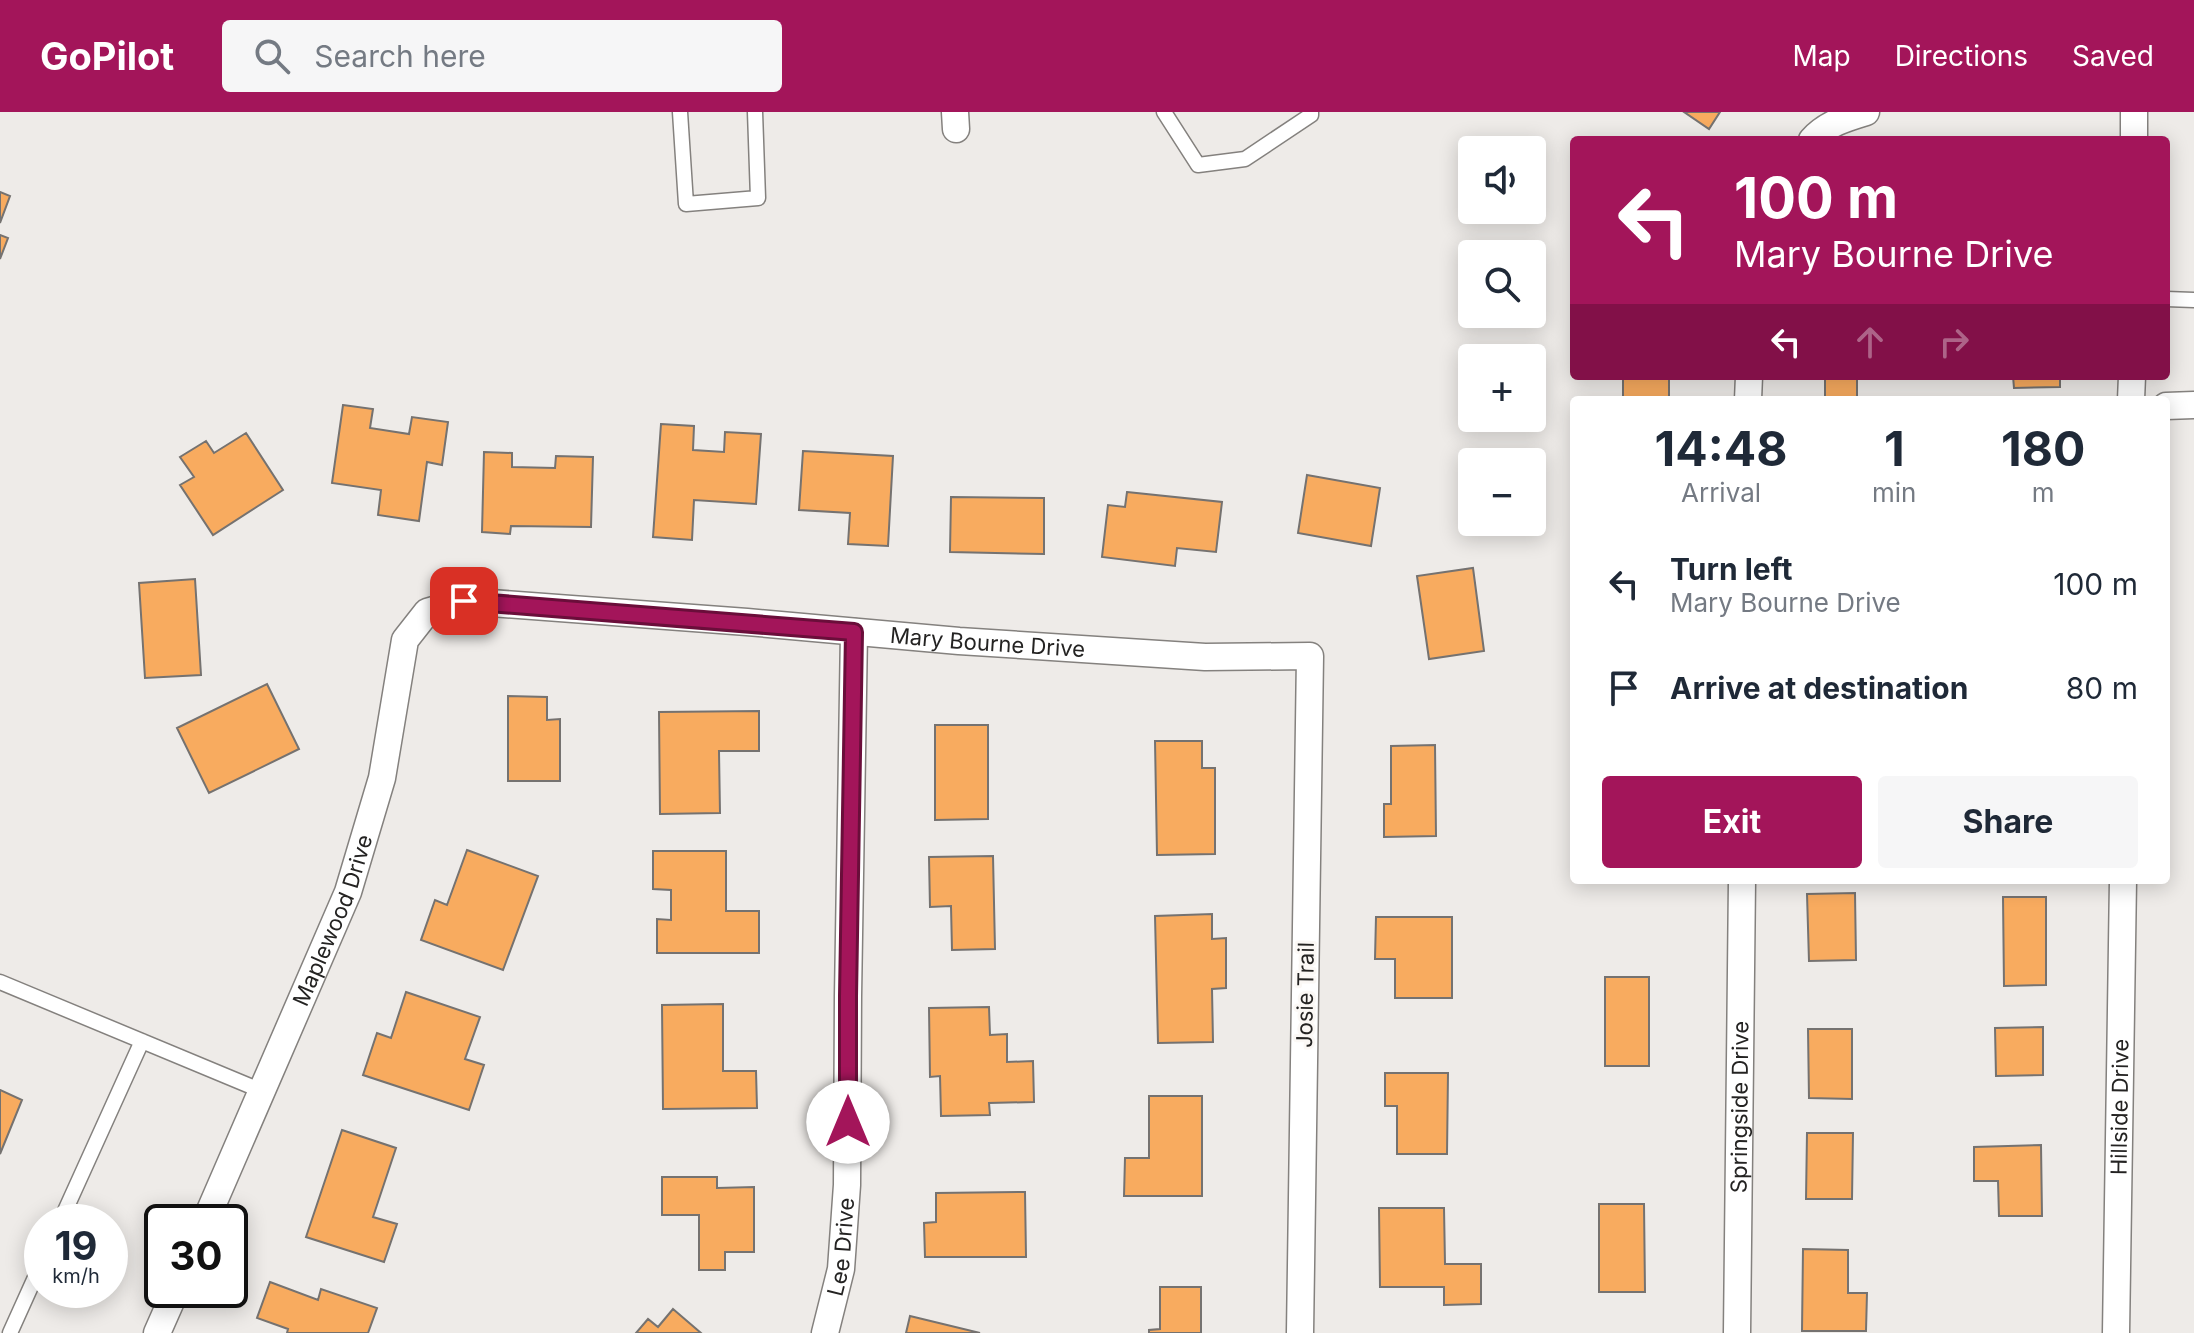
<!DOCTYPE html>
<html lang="en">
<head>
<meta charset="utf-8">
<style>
  :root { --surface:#fff; --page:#f6f6f7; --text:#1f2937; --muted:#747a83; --accent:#a3155a }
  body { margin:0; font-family:Inter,sans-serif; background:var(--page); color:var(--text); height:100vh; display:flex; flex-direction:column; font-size:30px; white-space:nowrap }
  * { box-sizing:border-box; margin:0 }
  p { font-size:26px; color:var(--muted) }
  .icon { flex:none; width:44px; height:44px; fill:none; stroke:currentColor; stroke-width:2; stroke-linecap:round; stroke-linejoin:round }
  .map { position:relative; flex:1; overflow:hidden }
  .sheet { position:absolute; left:1570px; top:284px; width:600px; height:488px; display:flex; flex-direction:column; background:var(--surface); border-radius:8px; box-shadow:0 4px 20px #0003 }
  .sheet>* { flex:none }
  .banner { position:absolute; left:1570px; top:24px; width:600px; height:244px; border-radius:8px; box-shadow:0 4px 20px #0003; background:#a3155a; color:#fff; overflow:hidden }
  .tools { position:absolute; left:1458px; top:24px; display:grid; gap:16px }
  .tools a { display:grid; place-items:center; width:88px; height:88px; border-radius:8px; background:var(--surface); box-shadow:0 4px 20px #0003; font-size:40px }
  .speed { position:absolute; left:24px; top:1092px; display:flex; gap:16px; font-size:40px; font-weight:700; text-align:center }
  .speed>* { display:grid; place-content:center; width:104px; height:104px; border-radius:50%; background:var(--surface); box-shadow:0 4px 20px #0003; line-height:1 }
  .speed small { font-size:20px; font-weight:400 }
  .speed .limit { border:4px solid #111; border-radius:12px; background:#fff; color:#111 }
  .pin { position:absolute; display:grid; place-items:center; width:68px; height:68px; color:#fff; margin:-34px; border-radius:16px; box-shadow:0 4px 12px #0006 }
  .me { position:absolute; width:88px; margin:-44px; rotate:0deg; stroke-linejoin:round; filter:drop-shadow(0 0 6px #0008) }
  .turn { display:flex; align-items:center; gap:28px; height:168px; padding:0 32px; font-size:36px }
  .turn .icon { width:104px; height:104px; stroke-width:2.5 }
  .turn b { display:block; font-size:56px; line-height:68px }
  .lanes { display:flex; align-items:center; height:76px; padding:0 32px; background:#0003; justify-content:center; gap:40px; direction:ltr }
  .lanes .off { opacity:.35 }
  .eta { display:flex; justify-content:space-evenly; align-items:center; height:136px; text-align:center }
  .eta b { font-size:48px; font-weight:700; line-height:56px }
  .primary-button { display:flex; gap:16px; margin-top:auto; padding:16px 32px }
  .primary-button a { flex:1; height:92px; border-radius:8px; background:var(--accent); color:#fff; font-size:32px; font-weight:700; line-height:92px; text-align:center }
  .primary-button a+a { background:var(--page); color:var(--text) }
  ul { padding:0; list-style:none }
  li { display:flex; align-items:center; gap:24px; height:104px; padding:0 32px }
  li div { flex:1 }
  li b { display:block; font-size:30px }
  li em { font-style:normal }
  header { display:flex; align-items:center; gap:48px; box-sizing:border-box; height:112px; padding:0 40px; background:var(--accent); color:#fff }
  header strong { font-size:38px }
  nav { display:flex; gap:44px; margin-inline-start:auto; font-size:28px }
  .search { width:560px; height:72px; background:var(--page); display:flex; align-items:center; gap:20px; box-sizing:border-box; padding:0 28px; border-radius:8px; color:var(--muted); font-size:30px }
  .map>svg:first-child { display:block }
  .building { fill:#f8ab5f; stroke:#757270; stroke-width:2 }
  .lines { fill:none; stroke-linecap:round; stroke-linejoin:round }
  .service-casing { stroke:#84817e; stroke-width:17 }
  .minor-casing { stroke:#84817e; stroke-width:29 }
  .service { stroke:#fff; stroke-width:14 }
  .minor { stroke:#fff; stroke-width:26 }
  .route-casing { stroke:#6a0e3a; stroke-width:20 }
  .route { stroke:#a3155a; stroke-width:14 }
  .labels { text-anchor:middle; stroke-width:6; stroke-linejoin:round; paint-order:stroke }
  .street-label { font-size:22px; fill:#242322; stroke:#fbf8f5 }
</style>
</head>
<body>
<header>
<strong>GoPilot</strong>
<div class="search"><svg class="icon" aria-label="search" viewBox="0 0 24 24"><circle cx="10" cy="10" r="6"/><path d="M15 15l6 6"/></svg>Search here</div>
<nav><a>Map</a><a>Directions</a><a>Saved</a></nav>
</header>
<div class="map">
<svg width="2194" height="1221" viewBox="0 0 2194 1221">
  <rect width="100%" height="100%" fill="#eeebe8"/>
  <!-- building -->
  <path class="building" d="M 1684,0 L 1720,0 L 1709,17 Z
    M 0,80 L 10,84 L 0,111 Z
    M 0,123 L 8,126 L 0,147 Z
    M 1623,264 L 1669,264 L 1669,288 L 1623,288 Z
    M 1825,264 L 1857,264 L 1857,288 L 1825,288 Z
    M 2013,264 L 2060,264 L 2060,275 L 2014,276 Z
    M 343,293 L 373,297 L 370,316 L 409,322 L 412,305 L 448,310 L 442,353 L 427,350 L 419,409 L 378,403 L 381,378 L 332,371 Z
    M 661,312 L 694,314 L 693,338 L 724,340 L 725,320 L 761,322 L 756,392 L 694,388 L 692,428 L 653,425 Z
    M 246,321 L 283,378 L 213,423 L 180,373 L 194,365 L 180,345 L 206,329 L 214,341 Z
    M 803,339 L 893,344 L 888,434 L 848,432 L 850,401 L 799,398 Z
    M 484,340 L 512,341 L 512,355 L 555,356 L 556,344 L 593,345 L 591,415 L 511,414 L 510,422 L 482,420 Z
    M 1307,363 L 1380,376 L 1371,434 L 1298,421 Z
    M 1127,380 L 1222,390 L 1216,440 L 1177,436 L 1175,454 L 1102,445 L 1108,393 L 1125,395 Z
    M 951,385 L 1044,386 L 1044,442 L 950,440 Z
    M 1473,456 L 1484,539 L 1429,547 L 1417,464 Z
    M 195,467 L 201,563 L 145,566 L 139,471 Z
    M 267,572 L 299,637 L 209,681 L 177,616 Z
    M 508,584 L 547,585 L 547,608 L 560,607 L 560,669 L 508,669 Z
    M 759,599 L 759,639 L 719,639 L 720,701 L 660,702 L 659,600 Z
    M 935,613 L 988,613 L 988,707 L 935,708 Z
    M 1155,629 L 1202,629 L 1202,656 L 1215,656 L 1215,742 L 1157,743 Z
    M 1435,633 L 1436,724 L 1384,725 L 1384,692 L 1391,692 L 1391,634 Z
    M 467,738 L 538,764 L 503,858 L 421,828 L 435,788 L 447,793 Z
    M 653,739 L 726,739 L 726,799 L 759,799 L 759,841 L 657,841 L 657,807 L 671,808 L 671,778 L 653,777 Z
    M 993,744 L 995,837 L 952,838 L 951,794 L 930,795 L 929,745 Z
    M 1855,781 L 1856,848 L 1809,849 L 1807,782 Z
    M 2003,785 L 2046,785 L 2046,873 L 2004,874 Z
    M 1212,802 L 1212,827 L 1226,826 L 1226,876 L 1212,877 L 1213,930 L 1158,931 L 1155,804 Z
    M 1376,805 L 1452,805 L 1452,886 L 1395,886 L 1395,847 L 1375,847 Z
    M 1605,865 L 1649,865 L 1649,954 L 1605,954 Z
    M 406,880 L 480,905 L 465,947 L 484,953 L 469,998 L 363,963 L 377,921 L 391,926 Z
    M 723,892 L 723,959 L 756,959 L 757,996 L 663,997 L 662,893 Z
    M 989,895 L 990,923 L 1007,922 L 1007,950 L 1033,949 L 1034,990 L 989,991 L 990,1003 L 941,1004 L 940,964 L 930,965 L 929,896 Z
    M 2043,915 L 2043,963 L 1996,964 L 1995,916 Z
    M 1808,917 L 1852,917 L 1852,987 L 1809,986 Z
    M 1385,961 L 1448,961 L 1447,1042 L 1397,1042 L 1397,994 L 1385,994 Z
    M 0,978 L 22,988 L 0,1042 Z
    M 1149,984 L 1202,984 L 1202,1084 L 1124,1084 L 1125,1046 L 1149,1046 Z
    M 342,1018 L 396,1036 L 373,1105 L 397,1112 L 384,1150 L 306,1125 Z
    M 1807,1021 L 1853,1021 L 1852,1087 L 1806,1087 Z
    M 2041,1033 L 2042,1104 L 1999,1104 L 1998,1069 L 1974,1069 L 1974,1035 Z
    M 662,1065 L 717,1065 L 717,1076 L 754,1075 L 754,1140 L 725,1140 L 725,1158 L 699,1158 L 699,1103 L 662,1103 Z
    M 1025,1080 L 1026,1145 L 925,1145 L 924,1111 L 936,1110 L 936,1081 Z
    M 1599,1092 L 1644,1092 L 1645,1180 L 1599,1180 Z
    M 1379,1096 L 1444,1096 L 1445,1152 L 1481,1152 L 1481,1192 L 1444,1193 L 1444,1175 L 1380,1175 Z
    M 1803,1137 L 1848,1138 L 1848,1181 L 1867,1181 L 1866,1219 L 1802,1219 Z
    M 270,1170 L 318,1188 L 321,1177 L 377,1196 L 368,1221 L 287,1221 L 288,1217 L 257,1206 Z
    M 1160,1175 L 1201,1175 L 1201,1221 L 1149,1221 L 1149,1218 L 1160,1217 Z
    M 673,1197 L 701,1221 L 636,1221 L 648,1207 L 658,1215 Z
    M 910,1204 L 980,1221 L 906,1221 Z"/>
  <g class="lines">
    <!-- service casing -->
    <g class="service-casing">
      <path id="service" d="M 680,0 L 686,92 L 758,86 L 755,0
        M 1164,0 L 1198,53 L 1245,47 L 1311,3 L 1311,0
        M 2166,187 L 2194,188
        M 0,870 L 262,979
        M 60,1110 L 142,929
        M 10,1221 L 42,1150"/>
    </g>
    <!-- minor casing -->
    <g class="minor-casing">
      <g id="minor">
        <path d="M 955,0 L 956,17"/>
        <path d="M 1812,28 C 1826,12 1846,6 1866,0"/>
        <path d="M 2134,28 L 2134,0"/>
        <path d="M 1748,288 L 1749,264"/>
        <path d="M 2131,288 L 2132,264"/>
        <path d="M 2166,294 L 2194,293"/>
        <path id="s1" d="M 205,1110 L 348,780 L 382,666 L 405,528 L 427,500 L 464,489 L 747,510 L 959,529 L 1205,545 L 1310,544 L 1300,1221"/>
        <path d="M 157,1221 L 176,1178"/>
        <path id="s2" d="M 825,1221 L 841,1157 L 847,1073 L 848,884 L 854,520"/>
        <path id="s3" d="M 1737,1221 L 1742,768"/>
        <path id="s4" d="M 2116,1221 L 2123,768"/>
      </g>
    </g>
    <!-- service -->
    <use href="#service" class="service"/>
    <!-- minor -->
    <use href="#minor" class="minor"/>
  </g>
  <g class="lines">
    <!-- route casing -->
    <g class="route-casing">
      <path id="route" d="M 464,489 L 854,520 L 848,884 L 848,1010"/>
    </g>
    <!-- route -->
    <use href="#route" class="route"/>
  </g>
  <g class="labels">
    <!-- street labels -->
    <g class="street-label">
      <text dy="8" stroke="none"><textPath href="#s1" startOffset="1218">Mary Bourne Drive</textPath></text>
      <text dy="8" stroke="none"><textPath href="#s1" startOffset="328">Maplewood Drive</textPath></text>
      <text transform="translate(1305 883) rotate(-89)" y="8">Josie Trail</text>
      <text dy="8" stroke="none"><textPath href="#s3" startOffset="226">Springside Drive</textPath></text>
      <text dy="8" stroke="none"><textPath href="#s4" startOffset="226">Hillside Drive</textPath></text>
      <text dy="8" stroke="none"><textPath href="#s2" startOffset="88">Lee Drive</textPath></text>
    </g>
  </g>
</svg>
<div class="tools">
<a><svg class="icon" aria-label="sound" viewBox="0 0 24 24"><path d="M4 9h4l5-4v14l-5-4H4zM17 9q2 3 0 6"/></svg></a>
<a><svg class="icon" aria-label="search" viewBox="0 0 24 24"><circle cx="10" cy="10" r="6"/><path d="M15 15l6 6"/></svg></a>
<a>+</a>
<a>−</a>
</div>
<div class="speed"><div>19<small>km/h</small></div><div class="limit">30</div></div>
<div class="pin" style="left:464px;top:489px;background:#d93025"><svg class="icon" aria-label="arrive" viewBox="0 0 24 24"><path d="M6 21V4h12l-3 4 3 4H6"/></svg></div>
<svg class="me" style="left:848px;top:1010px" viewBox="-20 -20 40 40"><circle r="19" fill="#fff"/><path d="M0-13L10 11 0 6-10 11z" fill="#a3155a"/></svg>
<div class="banner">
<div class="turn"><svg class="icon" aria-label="left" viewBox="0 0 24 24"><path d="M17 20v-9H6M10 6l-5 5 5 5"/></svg><div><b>100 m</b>Mary Bourne Drive</div></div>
<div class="lanes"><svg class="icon" aria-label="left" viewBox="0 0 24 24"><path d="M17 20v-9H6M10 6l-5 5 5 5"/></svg><svg class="icon off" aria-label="ahead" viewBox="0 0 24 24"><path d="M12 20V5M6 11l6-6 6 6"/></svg><svg class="icon off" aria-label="right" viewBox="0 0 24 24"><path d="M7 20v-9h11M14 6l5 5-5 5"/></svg></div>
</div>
<section class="sheet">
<div class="eta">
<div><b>14:48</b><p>Arrival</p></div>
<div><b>1</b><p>min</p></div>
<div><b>180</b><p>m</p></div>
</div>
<ul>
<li><svg class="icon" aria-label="left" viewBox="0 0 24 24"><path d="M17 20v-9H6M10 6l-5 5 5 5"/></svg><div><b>Turn left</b><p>Mary Bourne Drive</p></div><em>100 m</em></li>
<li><svg class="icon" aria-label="arrive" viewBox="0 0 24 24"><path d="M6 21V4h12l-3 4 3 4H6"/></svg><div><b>Arrive at destination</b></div><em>80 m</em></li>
</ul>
<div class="primary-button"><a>Exit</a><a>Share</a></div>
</section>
</div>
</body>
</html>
